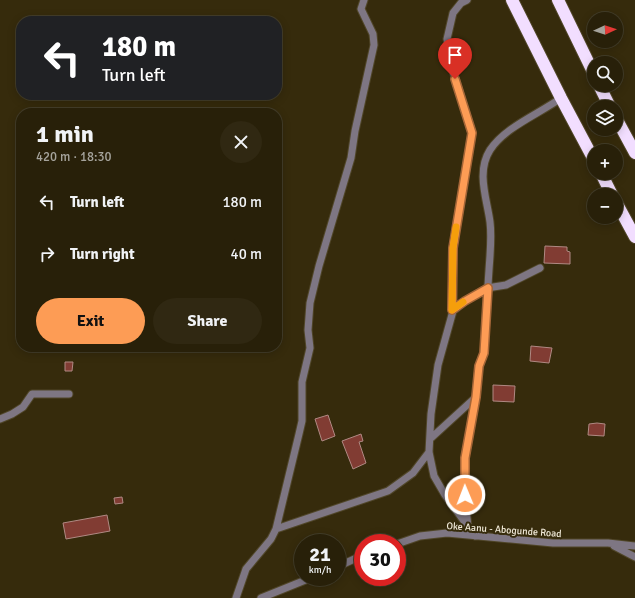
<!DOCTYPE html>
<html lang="en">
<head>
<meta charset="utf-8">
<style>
  :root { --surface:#282009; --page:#302812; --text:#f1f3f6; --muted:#a5a39c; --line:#443e2a; --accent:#fd9c55 }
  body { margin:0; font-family:Signika,sans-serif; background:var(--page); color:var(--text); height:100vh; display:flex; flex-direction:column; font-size:15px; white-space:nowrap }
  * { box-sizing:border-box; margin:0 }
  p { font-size:13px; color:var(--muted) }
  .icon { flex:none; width:22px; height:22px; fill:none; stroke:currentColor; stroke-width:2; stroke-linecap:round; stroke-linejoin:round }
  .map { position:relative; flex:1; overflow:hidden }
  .side { position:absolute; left:16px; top:108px; width:266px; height:244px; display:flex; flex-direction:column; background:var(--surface); border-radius:16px; box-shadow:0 2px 10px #0003,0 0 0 1px var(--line) }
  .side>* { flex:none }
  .guide { position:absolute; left:16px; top:16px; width:266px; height:84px; border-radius:16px; box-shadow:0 2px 10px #0003,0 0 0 1px var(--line); background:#202124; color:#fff; overflow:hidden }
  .needle { width:26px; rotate:87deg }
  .tools { position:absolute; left:587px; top:12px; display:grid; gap:8px }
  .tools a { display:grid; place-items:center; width:36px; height:36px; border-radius:50%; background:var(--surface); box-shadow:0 2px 10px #0003,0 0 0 1px var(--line); font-size:20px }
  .speed { position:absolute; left:294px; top:534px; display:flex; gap:8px; font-size:20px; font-weight:700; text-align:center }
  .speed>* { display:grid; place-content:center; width:52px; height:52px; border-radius:50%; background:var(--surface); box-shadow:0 2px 10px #0003,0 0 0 1px var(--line); line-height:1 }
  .speed small { font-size:10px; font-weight:400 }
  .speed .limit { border:6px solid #d22; background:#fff; color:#111 }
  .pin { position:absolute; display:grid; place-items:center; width:34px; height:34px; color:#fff; margin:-41px -17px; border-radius:50% 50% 50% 0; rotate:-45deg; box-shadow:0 0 4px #0007 }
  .pin .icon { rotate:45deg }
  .me { position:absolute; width:44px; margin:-22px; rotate:359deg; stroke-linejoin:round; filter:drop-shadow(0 0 3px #0008) }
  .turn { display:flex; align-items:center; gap:14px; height:84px; padding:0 20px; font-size:18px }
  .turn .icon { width:52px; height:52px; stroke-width:2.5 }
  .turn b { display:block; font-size:28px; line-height:34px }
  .round { display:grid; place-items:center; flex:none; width:42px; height:42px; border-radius:21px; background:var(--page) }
  .overview { display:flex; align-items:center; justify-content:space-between; height:68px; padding:0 20px }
  h1 { font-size:24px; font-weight:800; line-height:30px }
  .primary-button { display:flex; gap:8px; margin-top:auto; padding:8px 20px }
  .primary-button a { flex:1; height:46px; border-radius:24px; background:var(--accent); color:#111; font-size:16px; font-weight:800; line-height:46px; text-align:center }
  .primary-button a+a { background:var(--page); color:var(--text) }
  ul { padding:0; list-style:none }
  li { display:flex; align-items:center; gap:12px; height:52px; padding:0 20px }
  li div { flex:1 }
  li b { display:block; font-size:15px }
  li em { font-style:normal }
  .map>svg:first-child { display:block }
  .building { fill:#813c33; stroke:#b08983 }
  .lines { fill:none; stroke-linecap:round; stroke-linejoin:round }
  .street-casing { stroke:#504629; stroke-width:9 }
  .highway-casing { stroke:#504629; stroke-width:14 }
  .street { stroke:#7e7683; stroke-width:7 }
  .highway { stroke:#f2deff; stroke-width:12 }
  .route-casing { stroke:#a46537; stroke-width:10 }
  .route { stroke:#fd9c55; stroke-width:7 }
  .slow { stroke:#f59e0b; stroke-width:7 }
  .labels { text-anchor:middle; stroke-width:4; stroke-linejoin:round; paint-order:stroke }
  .street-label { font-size:10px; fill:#f1ead9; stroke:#362b0c }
</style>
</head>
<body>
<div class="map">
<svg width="635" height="598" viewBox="0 0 635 598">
  <rect width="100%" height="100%" fill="#362b0c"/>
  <!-- building -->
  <path class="building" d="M 545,246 L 567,247 L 567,251 L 570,252 L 570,264 L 544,263 Z
    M 531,346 L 552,348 L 549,363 L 530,361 Z
    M 65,362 L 73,362 L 72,371 L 65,371 Z
    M 493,385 L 515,386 L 514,402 L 493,401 Z
    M 328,415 L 335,436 L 322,441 L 315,419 Z
    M 597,423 L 605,424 L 604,436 L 588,435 L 589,424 Z
    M 361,434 L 363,441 L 359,442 L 366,463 L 353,469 L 342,441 Z
    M 122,497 L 123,503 L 115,504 L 114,498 Z
    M 107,515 L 110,531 L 66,539 L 63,523 Z"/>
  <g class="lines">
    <!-- street casing -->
    <g class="street-casing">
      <path id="street" d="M 467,0 L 461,3 L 453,13 L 447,39 L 452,68 L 472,133 L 453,248 L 453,311 L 438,365 L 431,414 L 429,452 L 434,476 L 445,495 L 475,536
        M 453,311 L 465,301 L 487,288 L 506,285 L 540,268
        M 0,419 L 12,414 L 23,407 L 32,394 L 69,394
        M 430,439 L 476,397
        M 468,527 L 466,508 L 465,458 L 476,397 L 479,366 L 484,353 C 486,325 487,298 489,270 C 490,254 492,238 490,222 C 487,199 476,172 490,150 C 505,127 539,114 561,98
        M 276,529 L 388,491 L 413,473 L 429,452
        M 397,544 L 420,536 L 447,533 L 553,543 L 608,543 L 635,546
        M 614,546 L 635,557
        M 337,567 L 363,555
        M 236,598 L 246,569 L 271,539 L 276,529 L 299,434 L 302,421 L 302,382 L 310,348 L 308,330 L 310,303 L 319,266 L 351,158 L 355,131 L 374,45 L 373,34 L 361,9 L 364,0
        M 261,598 L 313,577"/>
    </g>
    <!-- highway casing -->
    <g class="highway-casing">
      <path id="highway" d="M 512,0 L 561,98 L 594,160
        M 558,0 L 594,74
        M 599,85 L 610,107
        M 616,118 L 635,153
        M 601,173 L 612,195
        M 616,202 L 635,237"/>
    </g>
    <!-- street -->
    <use href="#street" class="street"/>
    <!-- highway -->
    <use href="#highway" class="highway"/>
  </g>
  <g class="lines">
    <!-- route casing -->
    <g class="route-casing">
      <path id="route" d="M 455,79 L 472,133 L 453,248 L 452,310 L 465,301 L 488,288 L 484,353 L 479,366 L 476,397 L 465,458 L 465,495"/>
    </g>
    <!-- route -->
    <use href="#route" class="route"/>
    <!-- slow -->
    <path class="slow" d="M 456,227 L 453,248 L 452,310 L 463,302"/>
  </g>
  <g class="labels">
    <!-- street labels -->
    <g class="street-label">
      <text transform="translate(504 529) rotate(4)" y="4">Oke Aanu - Abogunde Road</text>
    </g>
  </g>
</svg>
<div class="tools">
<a><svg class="needle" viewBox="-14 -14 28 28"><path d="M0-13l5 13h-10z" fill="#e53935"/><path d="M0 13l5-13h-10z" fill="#a5a39c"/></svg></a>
<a><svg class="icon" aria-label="search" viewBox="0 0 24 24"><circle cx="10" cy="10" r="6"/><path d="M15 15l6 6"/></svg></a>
<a><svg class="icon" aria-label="layers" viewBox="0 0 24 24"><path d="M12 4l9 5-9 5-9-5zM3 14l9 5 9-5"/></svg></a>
<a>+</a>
<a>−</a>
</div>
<div class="speed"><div>21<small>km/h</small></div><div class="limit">30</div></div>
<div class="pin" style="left:455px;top:79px;background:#d93025"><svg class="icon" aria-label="arrive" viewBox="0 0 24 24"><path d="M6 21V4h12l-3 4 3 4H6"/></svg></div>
<svg class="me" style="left:465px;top:495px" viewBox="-20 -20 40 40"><circle r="17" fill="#fd9c55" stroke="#fff" stroke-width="3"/><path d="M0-11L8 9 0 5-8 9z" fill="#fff"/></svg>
<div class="guide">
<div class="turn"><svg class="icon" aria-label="left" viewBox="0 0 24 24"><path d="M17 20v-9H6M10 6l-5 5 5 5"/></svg><div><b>180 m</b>Turn left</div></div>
</div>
<section class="side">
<div class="overview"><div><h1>1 min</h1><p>420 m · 18:30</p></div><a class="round"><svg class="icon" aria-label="close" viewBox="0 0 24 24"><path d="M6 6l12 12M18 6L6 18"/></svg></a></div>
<ul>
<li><svg class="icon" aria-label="left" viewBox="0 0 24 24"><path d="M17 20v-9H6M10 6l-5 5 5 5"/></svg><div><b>Turn left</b></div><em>180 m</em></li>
<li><svg class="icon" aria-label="right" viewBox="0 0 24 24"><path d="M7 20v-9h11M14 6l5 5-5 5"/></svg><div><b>Turn right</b></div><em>40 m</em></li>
</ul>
<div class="primary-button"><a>Exit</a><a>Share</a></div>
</section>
</div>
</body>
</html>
